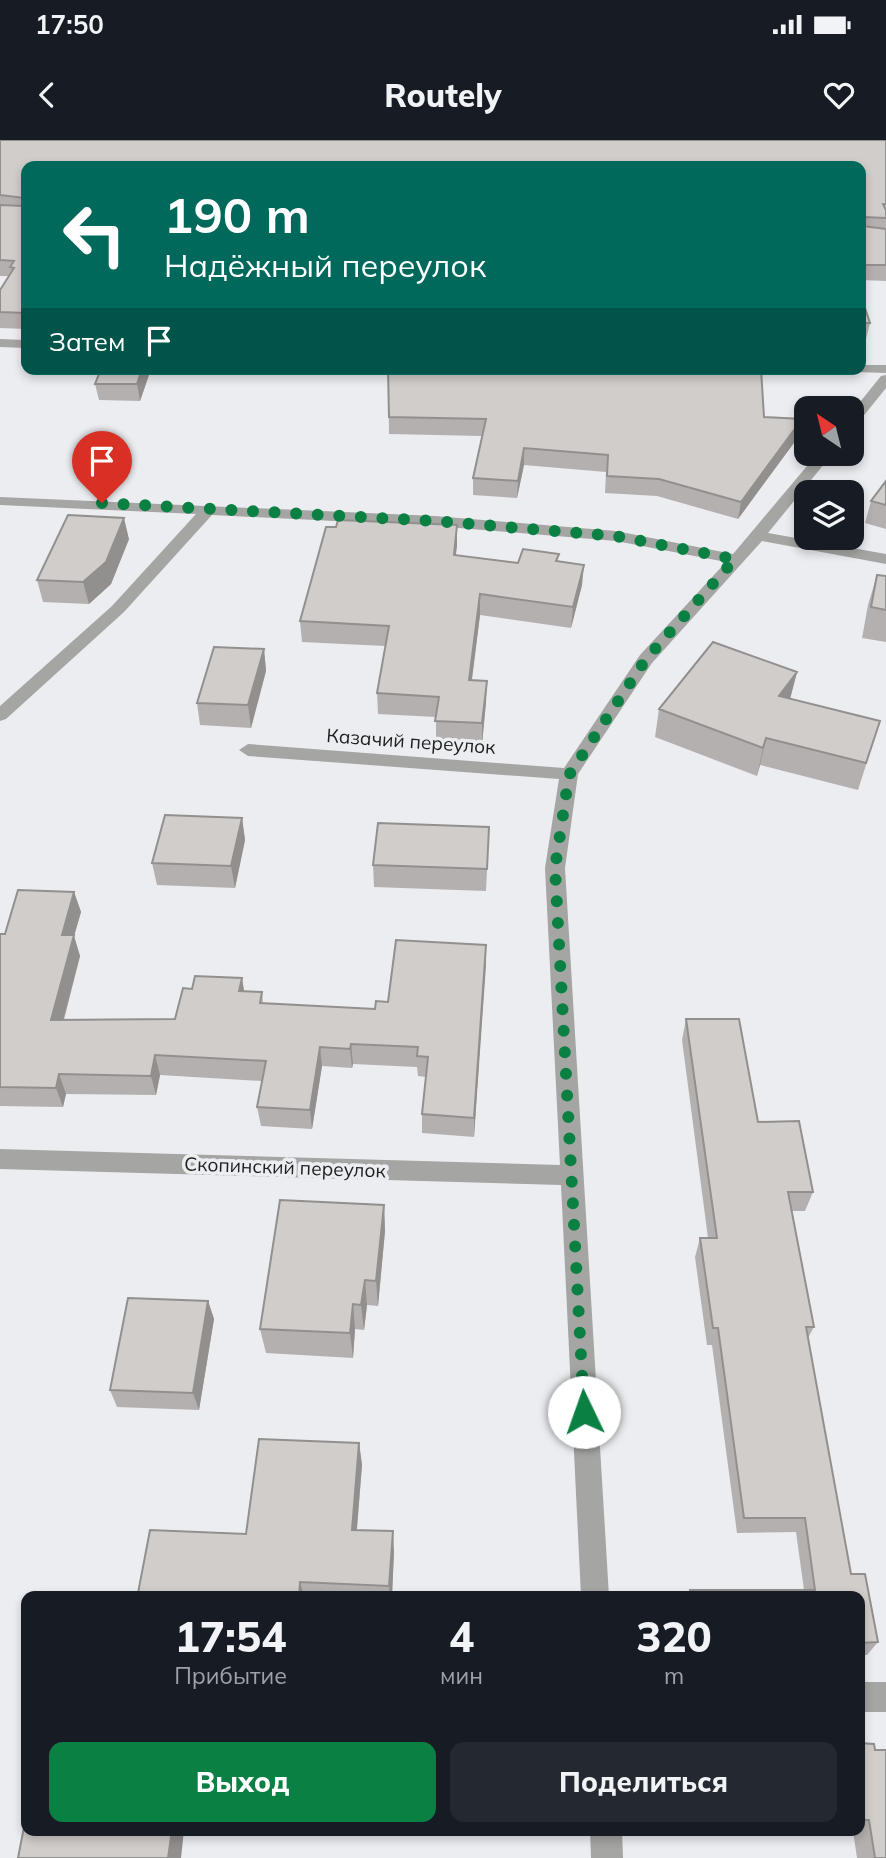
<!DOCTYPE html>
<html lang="ru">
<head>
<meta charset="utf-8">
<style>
  :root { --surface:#171b24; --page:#242831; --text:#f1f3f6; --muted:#9ea1a6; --accent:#0b8043 }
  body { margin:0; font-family:Mulish,sans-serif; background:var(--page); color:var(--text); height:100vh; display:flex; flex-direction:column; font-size:26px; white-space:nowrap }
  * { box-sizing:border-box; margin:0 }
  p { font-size:23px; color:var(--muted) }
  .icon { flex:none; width:38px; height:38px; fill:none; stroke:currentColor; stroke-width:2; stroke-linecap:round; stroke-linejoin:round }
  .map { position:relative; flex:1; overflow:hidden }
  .details { position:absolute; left:21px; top:1451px; width:844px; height:245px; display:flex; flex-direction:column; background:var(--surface); border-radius:14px; box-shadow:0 4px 10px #0003 }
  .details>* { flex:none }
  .top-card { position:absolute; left:21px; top:21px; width:845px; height:214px; border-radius:14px; box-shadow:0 4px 10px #0003; background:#00695c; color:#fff; overflow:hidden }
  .needle { width:46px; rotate:325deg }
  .fabs { position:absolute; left:794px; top:256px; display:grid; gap:14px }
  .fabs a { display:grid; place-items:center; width:70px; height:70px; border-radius:14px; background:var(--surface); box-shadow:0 4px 10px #0003; font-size:35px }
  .pin { position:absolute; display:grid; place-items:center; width:60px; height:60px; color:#fff; margin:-72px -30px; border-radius:50% 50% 50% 0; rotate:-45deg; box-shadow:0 0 7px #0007 }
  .pin .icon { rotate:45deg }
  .me { position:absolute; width:77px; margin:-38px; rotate:357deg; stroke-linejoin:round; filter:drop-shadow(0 0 5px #0008) }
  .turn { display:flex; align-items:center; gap:24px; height:147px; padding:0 28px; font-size:32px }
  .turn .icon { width:91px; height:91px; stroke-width:2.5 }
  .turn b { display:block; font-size:49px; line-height:60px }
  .then { display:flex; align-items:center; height:66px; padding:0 28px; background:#0003; gap:14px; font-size:26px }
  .eta { display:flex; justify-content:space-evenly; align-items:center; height:119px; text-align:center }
  .eta b { font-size:42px; font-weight:800; line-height:49px }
  .action { display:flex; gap:14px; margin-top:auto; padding:14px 28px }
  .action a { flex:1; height:80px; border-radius:14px; background:var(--accent); color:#fff; font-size:28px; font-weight:800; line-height:80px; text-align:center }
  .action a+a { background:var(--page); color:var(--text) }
  .status { display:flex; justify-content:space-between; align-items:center; height:49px; padding:0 35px; background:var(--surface); direction:ltr }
  .status svg { height:19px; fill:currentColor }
  header { display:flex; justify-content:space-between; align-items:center; height:91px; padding:0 28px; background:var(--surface); font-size:32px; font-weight:800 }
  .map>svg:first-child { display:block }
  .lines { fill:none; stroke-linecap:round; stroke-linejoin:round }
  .minor { fill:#a5a5a3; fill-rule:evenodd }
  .wall { fill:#b4b0af }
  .shaded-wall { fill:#92908e }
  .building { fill:#d1cdcb; stroke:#92908e; stroke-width:2 }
  .route { stroke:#0b8043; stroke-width:12; stroke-dasharray:0 21.6 }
  .labels { text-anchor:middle; stroke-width:7; stroke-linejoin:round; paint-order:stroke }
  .street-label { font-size:19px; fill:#1d1e1f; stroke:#ecedf1 }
</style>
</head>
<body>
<div class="status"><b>17:50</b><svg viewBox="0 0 49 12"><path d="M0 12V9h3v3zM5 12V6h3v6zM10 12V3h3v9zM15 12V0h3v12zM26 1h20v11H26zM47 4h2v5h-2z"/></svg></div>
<header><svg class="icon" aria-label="back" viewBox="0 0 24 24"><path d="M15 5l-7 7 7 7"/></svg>Routely<svg class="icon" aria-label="heart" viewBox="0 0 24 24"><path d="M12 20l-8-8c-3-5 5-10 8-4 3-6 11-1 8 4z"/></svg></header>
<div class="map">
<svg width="886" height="1718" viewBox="0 0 886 1718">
  <rect width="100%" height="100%" fill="#ecedf1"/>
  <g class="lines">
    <!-- minor -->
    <path class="minor" d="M 0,199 L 26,200 L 26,208 L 0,207 Z
      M 861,225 L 886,225 L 886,233 L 856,232 L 855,229 L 861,229 Z
      M 886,235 L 886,248 L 857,284 L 852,285 L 852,272 L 881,236 Z
      M 818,313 L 833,313 L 768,393 L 886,414 L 886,424 L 762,401 L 652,523 L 578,634 L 565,728 L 609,1456 L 581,1456 L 561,1045 L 0,1029 L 0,1009 L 560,1025 L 545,728 L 559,639 L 248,616 L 239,610 L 248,604 L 564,628 L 640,515 L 726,422 L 616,401 L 435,386 L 212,375 L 124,472 L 6,579 L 0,581 L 0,566 L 112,466 L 196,374 L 0,365 L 0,357 L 435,376 L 616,391 L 733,414 Z
      M 859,1542 L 886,1542 L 886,1572 L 859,1572 Z
      M 590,1690 L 622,1690 L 623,1718 L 591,1718 Z"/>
  </g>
  <!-- wall -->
  <path class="wall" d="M 0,0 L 886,0 L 886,141 L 861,140 L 861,26 L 26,26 L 26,189 L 0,188 L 0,150 L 9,136 L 0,136 Z
    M 861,156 L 870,183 L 866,199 L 861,199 Z
    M 101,229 L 151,229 L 140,261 L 99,260 L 95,244 Z
    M 388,229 L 764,277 L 802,279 L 799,296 L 738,379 L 657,356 L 605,353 L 606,332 L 524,325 L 517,358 L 473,355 L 473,338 L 482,296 L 389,294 Z
    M 886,341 L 886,389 L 865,383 L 871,361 Z
    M 457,385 L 456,415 L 518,423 L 558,421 L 582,445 L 571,488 L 480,475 L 472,540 L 486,562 L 482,604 L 436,602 L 436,577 L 378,574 L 377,553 L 385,506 L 302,502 L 300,481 L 336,387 Z
    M 129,399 L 111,444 L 89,464 L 43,462 L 37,440 Z
    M 877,435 L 886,436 L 886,502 L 862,498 L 868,465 Z
    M 264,509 L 266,531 L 251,588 L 200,585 L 197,563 Z
    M 797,532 L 790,559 L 880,581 L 858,650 L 760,625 L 757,636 L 655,597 L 659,569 Z
    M 242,678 L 245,700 L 235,748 L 157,745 L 152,723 Z
    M 489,687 L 486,751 L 374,747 L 373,725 Z
    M 74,752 L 81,772 L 74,796 L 80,816 L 64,880 L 175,879 L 192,849 L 242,838 L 244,851 L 262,852 L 263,863 L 375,869 L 486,805 L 474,997 L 422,993 L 422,974 L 426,937 L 418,936 L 417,927 L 353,924 L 352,928 L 322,926 L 312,989 L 261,986 L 257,967 L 262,941 L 160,935 L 156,955 L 66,954 L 63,967 L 0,966 L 0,794 L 5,794 Z
    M 686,879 L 758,982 L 813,1052 L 805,1071 L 792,1071 L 814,1187 L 808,1198 L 851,1434 L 878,1502 L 867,1515 L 859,1515 L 859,1456 L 688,1456 L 690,1450 L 804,1450 L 796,1392 L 737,1393 L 712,1205 L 707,1205 L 695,1117 L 700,1098 L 708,1098 L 682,900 Z
    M 384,1065 L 385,1091 L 378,1166 L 367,1165 L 364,1190 L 355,1189 L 353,1218 L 266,1213 L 260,1189 Z
    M 208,1161 L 214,1179 L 199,1270 L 117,1267 L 110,1250 Z
    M 359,1303 L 362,1325 L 357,1390 L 394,1411 L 392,1456 L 140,1456 L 138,1453 L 246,1394 Z
    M 859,1603 L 886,1718 L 857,1718 L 853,1691 L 850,1690 L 859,1690 Z"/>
  <!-- shaded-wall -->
  <path class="shaded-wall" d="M 142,229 L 151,229 L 140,261 L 137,244 Z
    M 802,279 L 799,296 L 738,379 L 741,362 Z
    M 524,308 L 524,325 L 517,358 L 518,341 Z
    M 124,378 L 129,399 L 111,444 L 89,464 L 83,442 Z
    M 457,385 L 457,406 L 453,436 L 454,415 Z
    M 584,425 L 582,445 L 571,488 L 573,467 Z
    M 480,454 L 480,475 L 469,561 L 469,540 Z
    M 264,509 L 266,531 L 251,588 L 248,565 Z
    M 797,532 L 790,559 L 779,556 Z
    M 487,541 L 486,562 L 482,604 L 482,583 Z
    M 766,598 L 760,625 L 757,636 L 763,608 Z
    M 242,678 L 245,700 L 235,748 L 231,726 Z
    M 74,752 L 81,772 L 74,796 L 80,816 L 58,900 L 51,880 L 62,795 Z
    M 486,805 L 486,825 L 474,997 L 474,978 Z
    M 242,838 L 245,858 L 239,851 Z
    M 351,904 L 353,924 L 352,928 L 350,909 Z
    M 320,907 L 322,926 L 312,989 L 310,970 Z
    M 155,915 L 160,935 L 156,955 L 151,936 Z
    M 59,934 L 66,954 L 63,967 L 56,948 Z
    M 384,1065 L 385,1091 L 378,1166 L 376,1141 Z
    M 365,1140 L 367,1165 L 364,1190 L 361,1165 Z
    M 208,1161 L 214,1179 L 199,1270 L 193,1253 Z
    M 353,1164 L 355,1189 L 353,1218 L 350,1193 Z
    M 359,1303 L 362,1325 L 355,1410 L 352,1390 Z
    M 393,1391 L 394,1411 L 392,1456 L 390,1456 L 389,1446 Z
    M 300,1442 L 304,1456 L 299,1456 Z
    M 172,1690 L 184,1690 L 181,1718 L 168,1718 Z"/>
  <!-- building -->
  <path class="building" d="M 0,0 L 886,0 L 886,64 L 883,64 L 886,70 L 886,78 L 865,77 L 862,86 L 886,89 L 886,125 L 861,125 L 861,26 L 26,26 L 26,173 L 0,172 L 0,150 L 14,128 L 10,127 L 14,121 L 0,120 L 0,65 L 23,66 L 25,58 L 0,55 Z
    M 861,156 L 870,183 L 861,183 Z
    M 101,229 L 142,229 L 137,244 L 95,244 Z
    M 388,229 L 761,229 L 764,277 L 802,279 L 741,362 L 659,339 L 607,336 L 608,315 L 524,308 L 518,341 L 473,338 L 486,279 L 389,277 Z
    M 886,341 L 886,365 L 871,361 Z
    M 68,375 L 124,378 L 106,422 L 83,442 L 37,440 Z
    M 338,380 L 457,385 L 454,415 L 518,423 L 523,409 L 559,414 L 556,421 L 584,425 L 573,467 L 480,454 L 469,540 L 487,541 L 482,583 L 435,581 L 439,557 L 377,553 L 389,486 L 300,481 L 326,387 L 336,387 Z
    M 877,435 L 886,436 L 886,470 L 871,467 Z
    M 713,502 L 797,532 L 779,556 L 880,581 L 866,623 L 766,598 L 763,608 L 659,569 Z
    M 214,507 L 264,509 L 248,565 L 197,563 Z
    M 165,675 L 242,678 L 231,726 L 152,723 Z
    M 378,683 L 489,687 L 487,729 L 373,725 Z
    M 18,750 L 74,752 L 62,795 L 74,795 L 51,880 L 175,879 L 183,848 L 192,849 L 195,836 L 242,838 L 239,851 L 262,852 L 260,863 L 375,869 L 376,861 L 388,862 L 396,800 L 486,805 L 474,978 L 422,974 L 428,917 L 417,916 L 418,907 L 351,904 L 350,909 L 320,907 L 310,970 L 257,967 L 266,921 L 155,915 L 151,936 L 59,934 L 56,948 L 0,947 L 0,794 L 5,794 Z
    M 686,879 L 739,879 L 758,982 L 799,981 L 813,1052 L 788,1052 L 814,1187 L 806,1187 L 851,1434 L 865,1434 L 878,1502 L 859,1503 L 859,1456 L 691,1456 L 690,1450 L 815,1450 L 805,1378 L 744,1378 L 718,1188 L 713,1188 L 700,1098 L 717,1098 Z
    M 280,1060 L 384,1065 L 376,1141 L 365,1140 L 361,1165 L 353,1164 L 350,1193 L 260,1189 Z
    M 128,1158 L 208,1161 L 193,1253 L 110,1250 Z
    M 259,1299 L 359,1303 L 352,1390 L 393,1391 L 389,1446 L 300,1442 L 299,1456 L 192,1456 L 138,1453 L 150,1390 L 246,1394 Z
    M 859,1603 L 874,1604 L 875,1610 L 886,1610 L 886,1718 L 875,1718 L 869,1680 L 859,1680 Z
    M 26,1677 L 26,1690 L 172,1690 L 168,1718 L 18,1718 Z"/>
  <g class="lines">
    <!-- route -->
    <path class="route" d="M 102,363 L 435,381 L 615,396 L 735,419 L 646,519 L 569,635 L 555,728 L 584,1272"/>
  </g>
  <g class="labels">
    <!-- street labels -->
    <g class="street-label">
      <text transform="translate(411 601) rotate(4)" y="7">Казачий переулок</text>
      <text transform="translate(285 1027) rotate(2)" y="7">Скопинский переулок</text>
    </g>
  </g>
</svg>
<div class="fabs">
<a><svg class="needle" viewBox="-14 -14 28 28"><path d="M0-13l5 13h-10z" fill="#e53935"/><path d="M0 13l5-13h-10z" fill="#9ea1a6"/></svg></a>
<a><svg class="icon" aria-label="layers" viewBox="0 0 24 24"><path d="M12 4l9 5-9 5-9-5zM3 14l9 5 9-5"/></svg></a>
</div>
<div class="pin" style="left:102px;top:363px;background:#d93025"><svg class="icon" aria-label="arrive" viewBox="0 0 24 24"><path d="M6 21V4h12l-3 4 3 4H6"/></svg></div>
<svg class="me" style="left:584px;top:1272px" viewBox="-20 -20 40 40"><circle r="19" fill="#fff"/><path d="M0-13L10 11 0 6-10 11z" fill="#0b8043"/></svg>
<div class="top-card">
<div class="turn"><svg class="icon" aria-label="left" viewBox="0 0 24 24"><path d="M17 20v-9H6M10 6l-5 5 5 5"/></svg><div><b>190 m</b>Надёжный переулок</div></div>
<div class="then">Затем<svg class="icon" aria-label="arrive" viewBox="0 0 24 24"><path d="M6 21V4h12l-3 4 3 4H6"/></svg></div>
</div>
<section class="details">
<div class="eta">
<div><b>17:54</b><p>Прибытие</p></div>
<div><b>4</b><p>мин</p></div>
<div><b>320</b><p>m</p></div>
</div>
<div class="action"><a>Выход</a><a>Поделиться</a></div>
</section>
</div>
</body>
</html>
